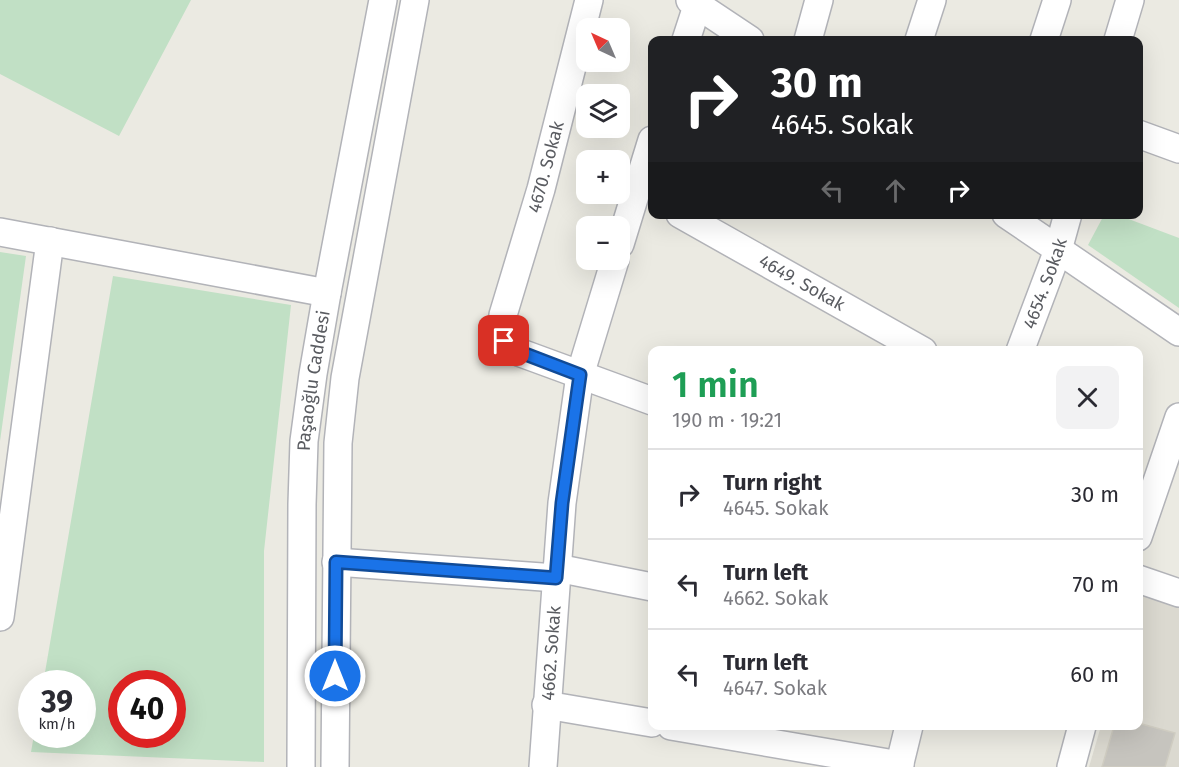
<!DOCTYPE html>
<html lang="en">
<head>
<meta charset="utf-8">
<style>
  :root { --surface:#fff; --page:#f2f2f3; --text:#2b2b33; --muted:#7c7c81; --line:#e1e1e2 }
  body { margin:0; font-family:"Fira Sans",sans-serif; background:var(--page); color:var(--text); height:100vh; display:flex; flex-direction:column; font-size:22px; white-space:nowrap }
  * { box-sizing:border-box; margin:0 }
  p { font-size:20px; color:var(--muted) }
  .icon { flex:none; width:33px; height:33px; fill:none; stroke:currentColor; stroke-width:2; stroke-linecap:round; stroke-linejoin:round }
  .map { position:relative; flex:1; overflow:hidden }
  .panel { position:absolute; left:648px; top:346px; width:495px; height:384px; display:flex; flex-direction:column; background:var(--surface); border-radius:12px; box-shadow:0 6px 24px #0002 }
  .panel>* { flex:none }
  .top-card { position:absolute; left:648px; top:36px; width:495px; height:183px; border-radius:12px; box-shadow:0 6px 24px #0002; background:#202124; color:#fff; overflow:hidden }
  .needle { width:39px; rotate:316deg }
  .tools { position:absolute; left:576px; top:18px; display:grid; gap:12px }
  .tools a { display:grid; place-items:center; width:54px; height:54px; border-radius:12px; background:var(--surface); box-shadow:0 6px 24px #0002; font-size:30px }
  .speed { position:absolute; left:18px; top:670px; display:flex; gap:12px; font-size:30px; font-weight:700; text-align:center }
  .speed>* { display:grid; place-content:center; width:78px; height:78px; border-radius:50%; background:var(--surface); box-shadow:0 6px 24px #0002; line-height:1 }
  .speed small { font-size:15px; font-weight:400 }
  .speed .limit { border:9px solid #d22; background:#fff; color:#111 }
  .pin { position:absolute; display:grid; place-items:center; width:51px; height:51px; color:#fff; margin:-26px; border-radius:12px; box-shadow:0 3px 9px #0006 }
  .me { position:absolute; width:66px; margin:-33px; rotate:0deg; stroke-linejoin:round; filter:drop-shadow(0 0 4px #0008) }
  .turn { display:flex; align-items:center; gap:21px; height:126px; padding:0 24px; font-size:27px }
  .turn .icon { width:78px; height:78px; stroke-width:2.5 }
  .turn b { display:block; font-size:42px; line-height:51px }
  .lanes { display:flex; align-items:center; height:57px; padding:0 24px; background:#0003; justify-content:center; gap:30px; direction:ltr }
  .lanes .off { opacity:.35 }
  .round { display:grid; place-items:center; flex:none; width:63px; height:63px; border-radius:12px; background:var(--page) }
  .headline { display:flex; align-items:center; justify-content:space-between; height:102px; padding:0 24px }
  h1 { font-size:36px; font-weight:600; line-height:45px; color:#1e9e55 }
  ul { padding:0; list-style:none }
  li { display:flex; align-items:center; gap:18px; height:90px; padding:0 24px; border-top:2px solid var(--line) }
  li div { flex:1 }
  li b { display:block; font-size:22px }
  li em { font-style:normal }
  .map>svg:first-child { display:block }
  .education { fill:#dbd9d0 }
  .green { fill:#c1e0c5; fill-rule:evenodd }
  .building { fill:#c6c4be; stroke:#cfccc1; stroke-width:1.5 }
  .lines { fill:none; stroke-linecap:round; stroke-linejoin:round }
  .minor-casing { stroke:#b2b3b8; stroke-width:30 }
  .minor { stroke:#fff; stroke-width:27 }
  .route-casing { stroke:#114b97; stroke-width:15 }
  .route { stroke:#1a73e8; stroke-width:10 }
  .labels { text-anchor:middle; stroke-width:5; stroke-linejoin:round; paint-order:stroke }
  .street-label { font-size:18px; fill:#5a5c61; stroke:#fff }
</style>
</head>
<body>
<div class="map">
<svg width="1179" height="767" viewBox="0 0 1179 767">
  <rect width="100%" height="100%" fill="#ebeae2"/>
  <!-- education -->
  <path class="education" d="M 1142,593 L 1179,606 L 1179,767 L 1089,767 L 1101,726 L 1138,726 L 1138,603 Z"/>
  <!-- green -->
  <path class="green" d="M 0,0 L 191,0 L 119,136 L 0,74 Z
    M 1104,215 L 1118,215 L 1179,238 L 1179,308 L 1088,245 Z
    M 0,252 L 26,256 L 0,441 Z
    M 113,276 L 291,305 L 264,551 L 264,762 L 31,752 L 34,735 L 82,735 L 82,684 L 43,684 ZM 122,684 L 172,684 L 172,735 L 122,735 Z"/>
  <!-- building -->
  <path class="building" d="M 1138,723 L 1175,733 L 1165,767 L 1102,767 L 1114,726 L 1138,726 Z"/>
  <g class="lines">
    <!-- minor casing -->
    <g class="minor-casing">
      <g id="minor">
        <path d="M 589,0 L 541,189 L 503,315 C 500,334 503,344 521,353 L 652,401"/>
        <path d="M 690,0 L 750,40"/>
        <path d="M 686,40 L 699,0"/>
        <path d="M 808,40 L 819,0"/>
        <path d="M 919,40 L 932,0"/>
        <path d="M 1044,40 L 1057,0"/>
        <path d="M 1118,40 L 1130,0"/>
        <path d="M 1138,134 L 1179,149"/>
        <path id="s1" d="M 680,214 L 923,351"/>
        <path d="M 1006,214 L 1179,332"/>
        <path d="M 0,232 L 327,293"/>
        <path d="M 620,244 L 652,140"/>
        <path id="s2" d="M 1020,351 L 1058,250 L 1068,214"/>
        <path d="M 1138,537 L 1179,417"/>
        <path d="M 336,562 L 556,578"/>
        <path d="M 557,568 L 652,587"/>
        <path d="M 1138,579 L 1179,593"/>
        <path d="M 0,617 L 50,241"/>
        <path d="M 546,705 L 652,723"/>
        <path d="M 671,726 L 900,765"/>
        <path id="s3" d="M 301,767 L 302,504 L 304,441 L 313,374 L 327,293 L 383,0"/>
        <path d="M 335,767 L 338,443 L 345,378 L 415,0"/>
        <path id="s4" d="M 543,767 L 562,503 L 580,375 L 615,260"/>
        <path d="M 899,767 L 909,726"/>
        <path d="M 1071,767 L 1082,726"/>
      </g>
    </g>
    <!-- minor -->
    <use href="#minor" class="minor"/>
  </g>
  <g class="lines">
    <!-- route casing -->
    <g class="route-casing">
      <path id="route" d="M 335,676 L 336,562 L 556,578 L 562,503 L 580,375 L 520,352 L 504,341"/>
    </g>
    <!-- route -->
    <use href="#route" class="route"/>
  </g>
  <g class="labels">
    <!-- street labels -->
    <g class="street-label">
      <text transform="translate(546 167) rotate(-75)" y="6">4670. Sokak</text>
      <text dy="6" stroke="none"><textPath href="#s1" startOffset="140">4649. Sokak</textPath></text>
      <text dy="6" stroke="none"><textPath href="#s2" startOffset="72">4654. Sokak</textPath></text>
      <text dy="6" stroke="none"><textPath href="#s3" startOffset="387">Paşaoğlu Caddesi</textPath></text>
      <text dy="6" stroke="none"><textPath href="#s4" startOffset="114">4662. Sokak</textPath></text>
    </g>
  </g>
</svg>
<div class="tools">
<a><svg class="needle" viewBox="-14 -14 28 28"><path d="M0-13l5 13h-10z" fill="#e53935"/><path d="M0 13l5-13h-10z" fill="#7c7c81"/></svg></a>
<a><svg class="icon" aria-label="layers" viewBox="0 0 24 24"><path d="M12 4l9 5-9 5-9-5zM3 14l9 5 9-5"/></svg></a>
<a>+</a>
<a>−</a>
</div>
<div class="speed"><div>39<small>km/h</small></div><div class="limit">40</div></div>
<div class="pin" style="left:504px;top:341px;background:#d93025"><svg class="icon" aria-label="arrive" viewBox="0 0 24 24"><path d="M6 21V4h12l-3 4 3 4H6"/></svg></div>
<svg class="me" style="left:335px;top:676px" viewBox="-20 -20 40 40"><circle r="17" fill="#1a73e8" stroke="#fff" stroke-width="3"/><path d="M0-11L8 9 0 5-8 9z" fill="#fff"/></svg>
<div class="top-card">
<div class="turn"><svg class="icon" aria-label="right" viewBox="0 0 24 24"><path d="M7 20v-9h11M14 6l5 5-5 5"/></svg><div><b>30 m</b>4645. Sokak</div></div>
<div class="lanes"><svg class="icon off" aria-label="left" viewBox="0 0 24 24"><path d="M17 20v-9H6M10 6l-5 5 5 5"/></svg><svg class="icon off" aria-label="ahead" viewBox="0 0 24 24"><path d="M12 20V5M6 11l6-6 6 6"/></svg><svg class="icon" aria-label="right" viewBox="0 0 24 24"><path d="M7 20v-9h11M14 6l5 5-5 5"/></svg></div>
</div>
<section class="panel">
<div class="headline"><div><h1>1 min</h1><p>190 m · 19:21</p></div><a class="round"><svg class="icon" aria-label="close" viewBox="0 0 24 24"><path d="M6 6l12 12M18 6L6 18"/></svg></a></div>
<ul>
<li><svg class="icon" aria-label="right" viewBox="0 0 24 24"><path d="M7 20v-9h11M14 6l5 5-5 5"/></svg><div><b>Turn right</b><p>4645. Sokak</p></div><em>30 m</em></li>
<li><svg class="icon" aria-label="left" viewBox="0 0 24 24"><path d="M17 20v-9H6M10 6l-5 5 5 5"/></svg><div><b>Turn left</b><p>4662. Sokak</p></div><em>70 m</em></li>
<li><svg class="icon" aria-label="left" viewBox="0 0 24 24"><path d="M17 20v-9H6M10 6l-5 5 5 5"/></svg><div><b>Turn left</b><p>4647. Sokak</p></div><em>60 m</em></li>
</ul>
</section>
</div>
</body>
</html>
